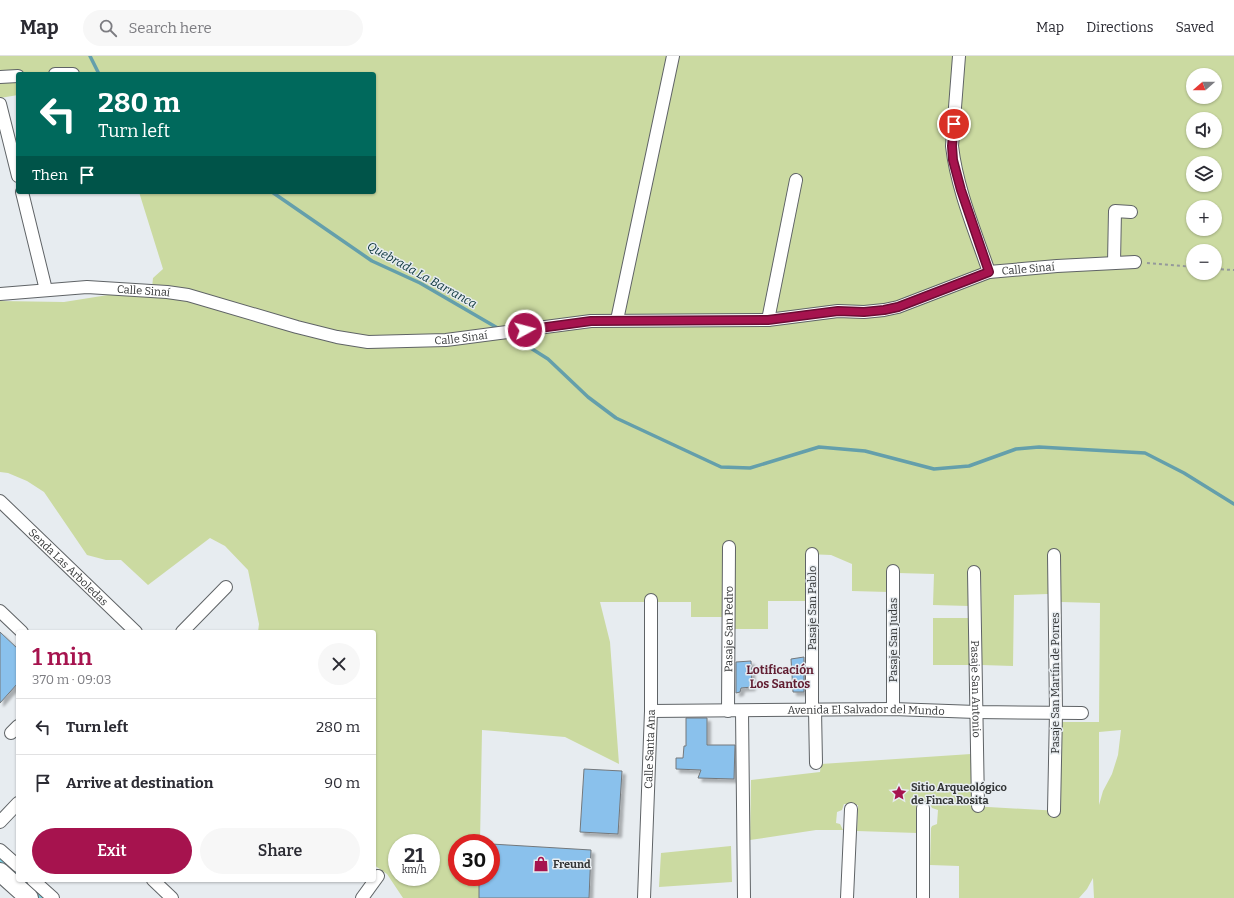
<!DOCTYPE html>
<html lang="en">
<head>
<meta charset="utf-8">
<style>
  :root { --surface:#fff; --page:#f7f7f7; --text:#2b2b33; --muted:#7c7c81; --line:#e1e1e2; --accent:#a6134e }
  body { margin:0; font-family:Bitter,serif; background:var(--page); color:var(--text); height:100vh; display:flex; flex-direction:column; font-size:15px; white-space:nowrap }
  * { box-sizing:border-box; margin:0 }
  p { font-size:13px; color:var(--muted) }
  .icon { flex:none; width:22px; height:22px; fill:none; stroke:currentColor; stroke-width:2; stroke-linecap:round; stroke-linejoin:round }
  .map { position:relative; flex:1; overflow:hidden }
  .side { position:absolute; left:16px; top:574px; width:360px; height:252px; display:flex; flex-direction:column; background:var(--surface); border-radius:4px; box-shadow:0 1px 3px #0004 }
  .side>* { flex:none }
  .top-card { position:absolute; left:16px; top:16px; width:360px; height:122px; border-radius:4px; box-shadow:0 1px 3px #0004; background:#00695c; color:#fff; overflow:hidden }
  .needle { width:26px; rotate:250deg }
  .controls { position:absolute; left:1186px; top:12px; display:grid; gap:8px }
  .controls a { display:grid; place-items:center; width:36px; height:36px; border-radius:50%; background:var(--surface); box-shadow:0 1px 3px #0004; font-size:20px }
  .speed { position:absolute; left:388px; top:778px; display:flex; gap:8px; font-size:20px; font-weight:700; text-align:center }
  .speed>* { display:grid; place-content:center; width:52px; height:52px; border-radius:50%; background:var(--surface); box-shadow:0 1px 3px #0004; line-height:1 }
  .speed small { font-size:10px; font-weight:400 }
  .speed .limit { border:6px solid #d22; background:#fff; color:#111 }
  .pin { position:absolute; display:grid; place-items:center; width:34px; height:34px; color:#fff; margin:-17px; border:2px solid #fff; border-radius:50%; box-shadow:0 1px 4px #0007 }
  .me { position:absolute; width:44px; margin:-22px; rotate:83deg; stroke-linejoin:round; filter:drop-shadow(0 0 3px #0008) }
  .turn { display:flex; align-items:center; gap:14px; height:84px; padding:0 16px; font-size:18px }
  .turn .icon { width:52px; height:52px; stroke-width:2.5 }
  .turn b { display:block; font-size:28px; line-height:34px }
  .then { display:flex; align-items:center; height:38px; padding:0 16px; background:#0003; gap:8px; font-size:15px }
  .round { display:grid; place-items:center; flex:none; width:42px; height:42px; border-radius:21px; background:var(--page) }
  .head { display:flex; align-items:center; justify-content:space-between; height:68px; padding:0 16px }
  h1 { font-size:24px; font-weight:600; line-height:30px; color:var(--accent) }
  .cta { display:flex; gap:8px; margin-top:auto; padding:8px 16px }
  .cta a { flex:1; height:46px; border-radius:24px; background:var(--accent); color:#fff; font-size:16px; font-weight:600; line-height:46px; text-align:center }
  .cta a+a { background:var(--page); color:var(--text) }
  ul { padding:0; list-style:none }
  li { display:flex; align-items:center; gap:12px; height:56px; padding:0 16px; border-top:1px solid var(--line) }
  li div { flex:1 }
  li b { display:block; font-size:15px }
  li em { font-style:normal }
  header { display:flex; align-items:center; gap:24px; box-sizing:border-box; height:56px; padding:0 20px; background:var(--surface); border-bottom:1px solid var(--line) }
  header strong { font-size:19px }
  nav { display:flex; gap:22px; margin-inline-start:auto; font-size:14px }
  .search { width:280px; height:36px; background:var(--page); display:flex; align-items:center; gap:10px; box-sizing:border-box; padding:0 14px; border-radius:22px; color:var(--muted); font-size:15px }
  .map>svg:first-child { display:block }
  .green { fill:#cbdaa1; fill-rule:evenodd }
  .lines { fill:none; stroke-linecap:round; stroke-linejoin:round }
  .stream { stroke:#649fab; stroke-width:3.5 }
  .canal { stroke:#79ccdd; stroke-width:12 }
  .building { fill:#8ac1ec; stroke:#74787b; filter:url(#shadow) }
  .minor-casing { stroke:#5f6366; stroke-width:14 }
  .highway-casing { stroke:#5f6366; stroke-width:20 }
  .path { stroke:#95999b; stroke-width:2; stroke-dasharray:3 3; stroke-linecap:butt }
  .minor { stroke:#fff; stroke-width:12 }
  .highway { stroke:#fff; stroke-width:18 }
  .route-casing { stroke:#6c0c33; stroke-width:10 }
  .route { stroke:#a6134e; stroke-width:7 }
  .labels { text-anchor:middle; stroke-width:3; stroke-linejoin:round; paint-order:stroke }
  .street-label { font-size:11px; fill:#333536; stroke:#e7ecf0 }
  .poi-label { font-size:11px; font-weight:bold; fill:#333536; stroke:#e7ecf0; text-anchor:start }
  .water-label { font-size:12px; font-style:italic; fill:#083239; stroke:#e7ecf0 }
  .neighbourhood-label { font-size:12px; font-weight:bold; fill:#611d31; stroke:#e7ecf0 }
</style>
</head>
<body>
<header>
<strong>Map</strong>
<div class="search"><svg class="icon" aria-label="search" viewBox="0 0 24 24"><circle cx="10" cy="10" r="6"/><path d="M15 15l6 6"/></svg>Search here</div>
<nav><a>Map</a><a>Directions</a><a>Saved</a></nav>
</header>
<div class="map">
<svg width="1234" height="842" viewBox="0 0 1234 842">
  <defs>
    <filter id="shadow"><feDropShadow dx="3.5" dy="3.5" stdDeviation="1" flood-color="#0004"/></filter>
  </defs>
  <rect width="100%" height="100%" fill="#e7ecf0"/>
  <!-- green -->
  <path class="green" d="M 0,0 L 1234,0 L 1234,842 L 1094,842 L 1093,822 L 1087,833 L 1079,842 L 959,842 L 959,810 L 930,809 L 931,772 L 932,770 L 937,768 L 938,754 L 932,752 L 930,748 L 917,748 L 917,777 L 857,775 L 858,749 L 844,748 L 842,754 L 837,756 L 836,767 L 840,768 L 843,774 L 816,774 L 750,784 L 751,724 L 820,716 L 821,708 L 971,698 L 971,750 L 1060,755 L 1062,666 L 1099,666 L 1100,547 L 1061,546 L 1061,504 L 1055,499 L 1048,500 L 1048,538 L 1014,539 L 1013,610 L 982,609 L 981,516 L 974,516 L 969,550 L 933,549 L 934,518 L 898,517 L 888,536 L 852,535 L 852,508 L 831,499 L 807,498 L 807,545 L 768,545 L 768,573 L 734,573 L 725,561 L 691,561 L 691,546 L 600,546 L 610,586 L 619,708 L 565,681 L 482,674 L 480,787 L 457,787 L 457,821 L 479,821 L 479,842 L 403,842 L 387,818 L 374,809 L 374,576 L 258,576 L 259,568 L 248,514 L 225,490 L 210,482 L 148,529 L 121,504 L 106,504 L 87,499 L 44,436 L 27,425 L 8,417 L 0,416 L 0,245 L 64,246 L 152,232 L 153,222 L 163,213 L 139,136 L 374,136 L 374,18 L 18,18 L 18,39 L 0,42 ZM 1193,19 L 1215,19 L 1215,41 L 1193,41 ZM 1193,63 L 1215,63 L 1215,85 L 1193,85 ZM 1193,107 L 1215,107 L 1215,129 L 1193,129 ZM 1193,151 L 1215,151 L 1215,173 L 1193,173 ZM 1193,195 L 1215,195 L 1215,217 L 1193,217 ZM 1121,674 L 1118,699 L 1112,718 L 1103,735 L 1099,749 L 1099,676 ZM 397,787 L 431,787 L 431,821 L 397,821 Z
    M 933,562 L 969,562 L 969,609 L 933,609 Z
    M 731,790 L 732,826 L 659,831 L 661,797 Z"/>
  <g class="lines">
    <!-- stream -->
    <path class="stream" d="M 90,0 L 99,18
      M 272,136 L 372,205 L 420,227 L 501,274
      M 510,279 L 548,303 L 588,341 L 616,362 L 721,411 L 750,412 L 819,391 L 865,395 L 934,413 L 969,410 L 1016,393 L 1039,391 L 1145,397 L 1184,417 L 1234,448"/>
    <!-- canal -->
    <path class="canal" d="M 4,804 L 18,818
      M 25,824 L 44,842"/>
  </g>
  <!-- building -->
  <path class="building" d="M 0,576 L 18,593 L 18,627 L 0,647 Z
    M 804,601 L 804,636 L 793,636 L 791,603 Z
    M 751,605 L 752,631 L 741,632 L 740,636 L 736,637 L 736,606 Z
    M 686,662 L 707,662 L 707,689 L 735,689 L 734,723 L 698,722 L 701,714 L 676,713 L 676,702 L 683,702 L 684,690 L 686,690 Z
    M 584,713 L 622,715 L 618,778 L 580,776 Z
    M 491,788 L 591,794 L 589,842 L 479,842 L 479,821 L 491,821 Z"/>
  <g class="lines">
    <!-- minor casing -->
    <g class="minor-casing">
      <g id="minor">
        <path d="M 959,0 L 952,90 C 957,133 975,175 989,216"/>
        <path d="M 55,18 L 73,18"/>
        <path d="M 0,21 L 18,20"/>
        <path d="M 0,48 L 18,120"/>
        <path d="M 22,136 L 46,234"/>
        <path d="M 1114,207 L 1115,155 L 1131,156"/>
        <path id="s1" d="M 0,238 L 87,231 L 167,236 L 188,239 L 297,271 L 337,281 L 368,286 L 446,284 L 591,265 L 768,264 L 838,255 L 864,256 L 884,254 L 898,251 L 989,216 L 1057,210 L 1135,206"/>
        <path d="M 617,264 L 673,0"/>
        <path d="M 768,264 L 796,124"/>
        <path id="s2" d="M 0,445 L 136,576"/>
        <path d="M 812,498 L 812,654"/>
        <path id="s3" d="M 974,516 L 978,750"/>
        <path d="M 0,555 L 22,576"/>
        <path d="M 182,576 L 226,531"/>
        <path d="M 893,653 L 893,515"/>
        <path d="M 815,654 L 816,707"/>
        <path id="s4" d="M 651,655 L 893,653 L 976,656 L 1082,657"/>
        <path id="s5" d="M 728,655 L 729,491"/>
        <path d="M 742,655 L 744,842"/>
        <path d="M 11,677 L 18,670"/>
        <path d="M 1054,755 L 1056,656 L 1054,499"/>
        <path d="M 0,766 L 18,747"/>
        <path d="M 0,794 L 18,810"/>
        <path d="M 33,824 L 53,842"/>
        <path d="M 153,824 L 172,842"/>
        <path d="M 362,842 L 378,820"/>
        <path id="s6" d="M 644,842 L 651,655 L 651,544"/>
        <path d="M 847,842 L 851,753"/>
        <path d="M 923,842 L 923,752"/>
      </g>
    </g>
    <!-- highway casing -->
    <g class="highway-casing">
      <path id="highway" d="M 0,816 L 29,842"/>
    </g>
    <!-- path -->
    <path class="path" d="M 1147,207 L 1193,211
      M 1215,213 L 1234,214"/>
    <!-- minor -->
    <use href="#minor" class="minor"/>
    <!-- highway -->
    <use href="#highway" class="highway"/>
  </g>
  <g class="lines">
    <!-- route casing -->
    <g class="route-casing">
      <path id="route" d="M 525,274 L 591,265 L 768,264 L 838,255 L 864,256 L 884,254 L 898,251 L 989,216 L 961,134 L 953,104 L 952,90 L 954,68"/>
    </g>
    <!-- route -->
    <use href="#route" class="route"/>
  </g>
  <!-- icons -->
  <defs>
    <g id="sight-bare" transform="scale(1.2)"><path d="M0-6L1.8-2.2L6-1.7L2.9 1.2L3.7 5.4L0 3.3L-3.7 5.4L-2.9 1.2L-6-1.7L-1.8-2.2Z" fill="#a6134e" stroke="#e7ecf0" stroke-width="2.5" paint-order="stroke"/></g>
    <g id="shop-bare" transform="scale(1.2)"><path d="M-5-2.5h2.3a2.7 3.5 0 0 1 5.4 0H5L5.5 6h-11ZM-1.5-2.5h3a1.5 2.3 0 0 0-3 0Z" fill="#a6134e" stroke="#e7ecf0" stroke-width="2.5" paint-order="stroke"/></g>
  </defs>
  <g fill-rule="evenodd">
    <use href="#sight-bare" x="899" y="737"/>
    <use href="#shop-bare" x="541" y="808"/>
  </g>
  <g class="labels">
    <!-- street labels -->
    <g class="street-label">
      <text dy="4" stroke="none"><textPath href="#s1" startOffset="1044">Calle Sinaí</textPath></text>
      <text dy="4" stroke="none"><textPath href="#s1" startOffset="144">Calle Sinaí</textPath></text>
      <text dy="4" stroke="none"><textPath href="#s1" startOffset="468">Calle Sinaí</textPath></text>
      <text dy="4" stroke="none"><textPath href="#s2" startOffset="95">Senda Las Arboledas</textPath></text>
      <text transform="translate(812 552) rotate(-90)" y="4">Pasaje San Pablo</text>
      <text dy="4" stroke="none"><textPath href="#s5" startOffset="82">Pasaje San Pedro</textPath></text>
      <text transform="translate(893 584) rotate(-90)" y="4">Pasaje San Judas</text>
      <text transform="translate(1055 627) rotate(-90)" y="4">Pasaje San Martín de Porres</text>
      <text dy="4" stroke="none"><textPath href="#s3" startOffset="117">Pasaje San Antonio</textPath></text>
      <text dy="4" stroke="none"><textPath href="#s4" startOffset="215">Avenida El Salvador del Mundo</textPath></text>
      <text dy="4" stroke="none"><textPath href="#s6" startOffset="149">Calle Santa Ana</textPath></text>
    </g>
    <!-- poi labels -->
    <g class="poi-label">
      <text x="911" y="735">Sitio Arqueológico<tspan x="911" dy="13">de Finca Rosita</tspan></text>
      <text x="553" y="812">Freund</text>
    </g>
    <!-- water labels -->
    <g class="water-label">
      <text transform="translate(422 219) rotate(29)" y="4">Quebrada La Barranca</text>
    </g>
    <!-- neighbourhood labels -->
    <g class="neighbourhood-label">
      <text x="780" y="618">Lotificación<tspan x="780" dy="14">Los Santos</tspan></text>
    </g>
  </g>
</svg>
<div class="controls">
<a><svg class="needle" viewBox="-14 -14 28 28"><path d="M0-13l5 13h-10z" fill="#e53935"/><path d="M0 13l5-13h-10z" fill="#7c7c81"/></svg></a>
<a><svg class="icon" aria-label="sound" viewBox="0 0 24 24"><path d="M4 9h4l5-4v14l-5-4H4zM17 9q2 3 0 6"/></svg></a>
<a><svg class="icon" aria-label="layers" viewBox="0 0 24 24"><path d="M12 4l9 5-9 5-9-5zM3 14l9 5 9-5"/></svg></a>
<a>+</a>
<a>−</a>
</div>
<div class="speed"><div>21<small>km/h</small></div><div class="limit">30</div></div>
<div class="pin" style="left:954px;top:68px;background:#d93025"><svg class="icon" aria-label="arrive" viewBox="0 0 24 24"><path d="M6 21V4h12l-3 4 3 4H6"/></svg></div>
<svg class="me" style="left:525px;top:274px" viewBox="-20 -20 40 40"><circle r="17" fill="#a6134e" stroke="#fff" stroke-width="3"/><path d="M0-11L8 9 0 5-8 9z" fill="#fff"/></svg>
<div class="top-card">
<div class="turn"><svg class="icon" aria-label="left" viewBox="0 0 24 24"><path d="M17 20v-9H6M10 6l-5 5 5 5"/></svg><div><b>280 m</b>Turn left</div></div>
<div class="then">Then<svg class="icon" aria-label="arrive" viewBox="0 0 24 24"><path d="M6 21V4h12l-3 4 3 4H6"/></svg></div>
</div>
<section class="side">
<div class="head"><div><h1>1 min</h1><p>370 m · 09:03</p></div><a class="round"><svg class="icon" aria-label="close" viewBox="0 0 24 24"><path d="M6 6l12 12M18 6L6 18"/></svg></a></div>
<ul>
<li><svg class="icon" aria-label="left" viewBox="0 0 24 24"><path d="M17 20v-9H6M10 6l-5 5 5 5"/></svg><div><b>Turn left</b></div><em>280 m</em></li>
<li><svg class="icon" aria-label="arrive" viewBox="0 0 24 24"><path d="M6 21V4h12l-3 4 3 4H6"/></svg><div><b>Arrive at destination</b></div><em>90 m</em></li>
</ul>
<div class="cta"><a>Exit</a><a>Share</a></div>
</section>
</div>
</body>
</html>
